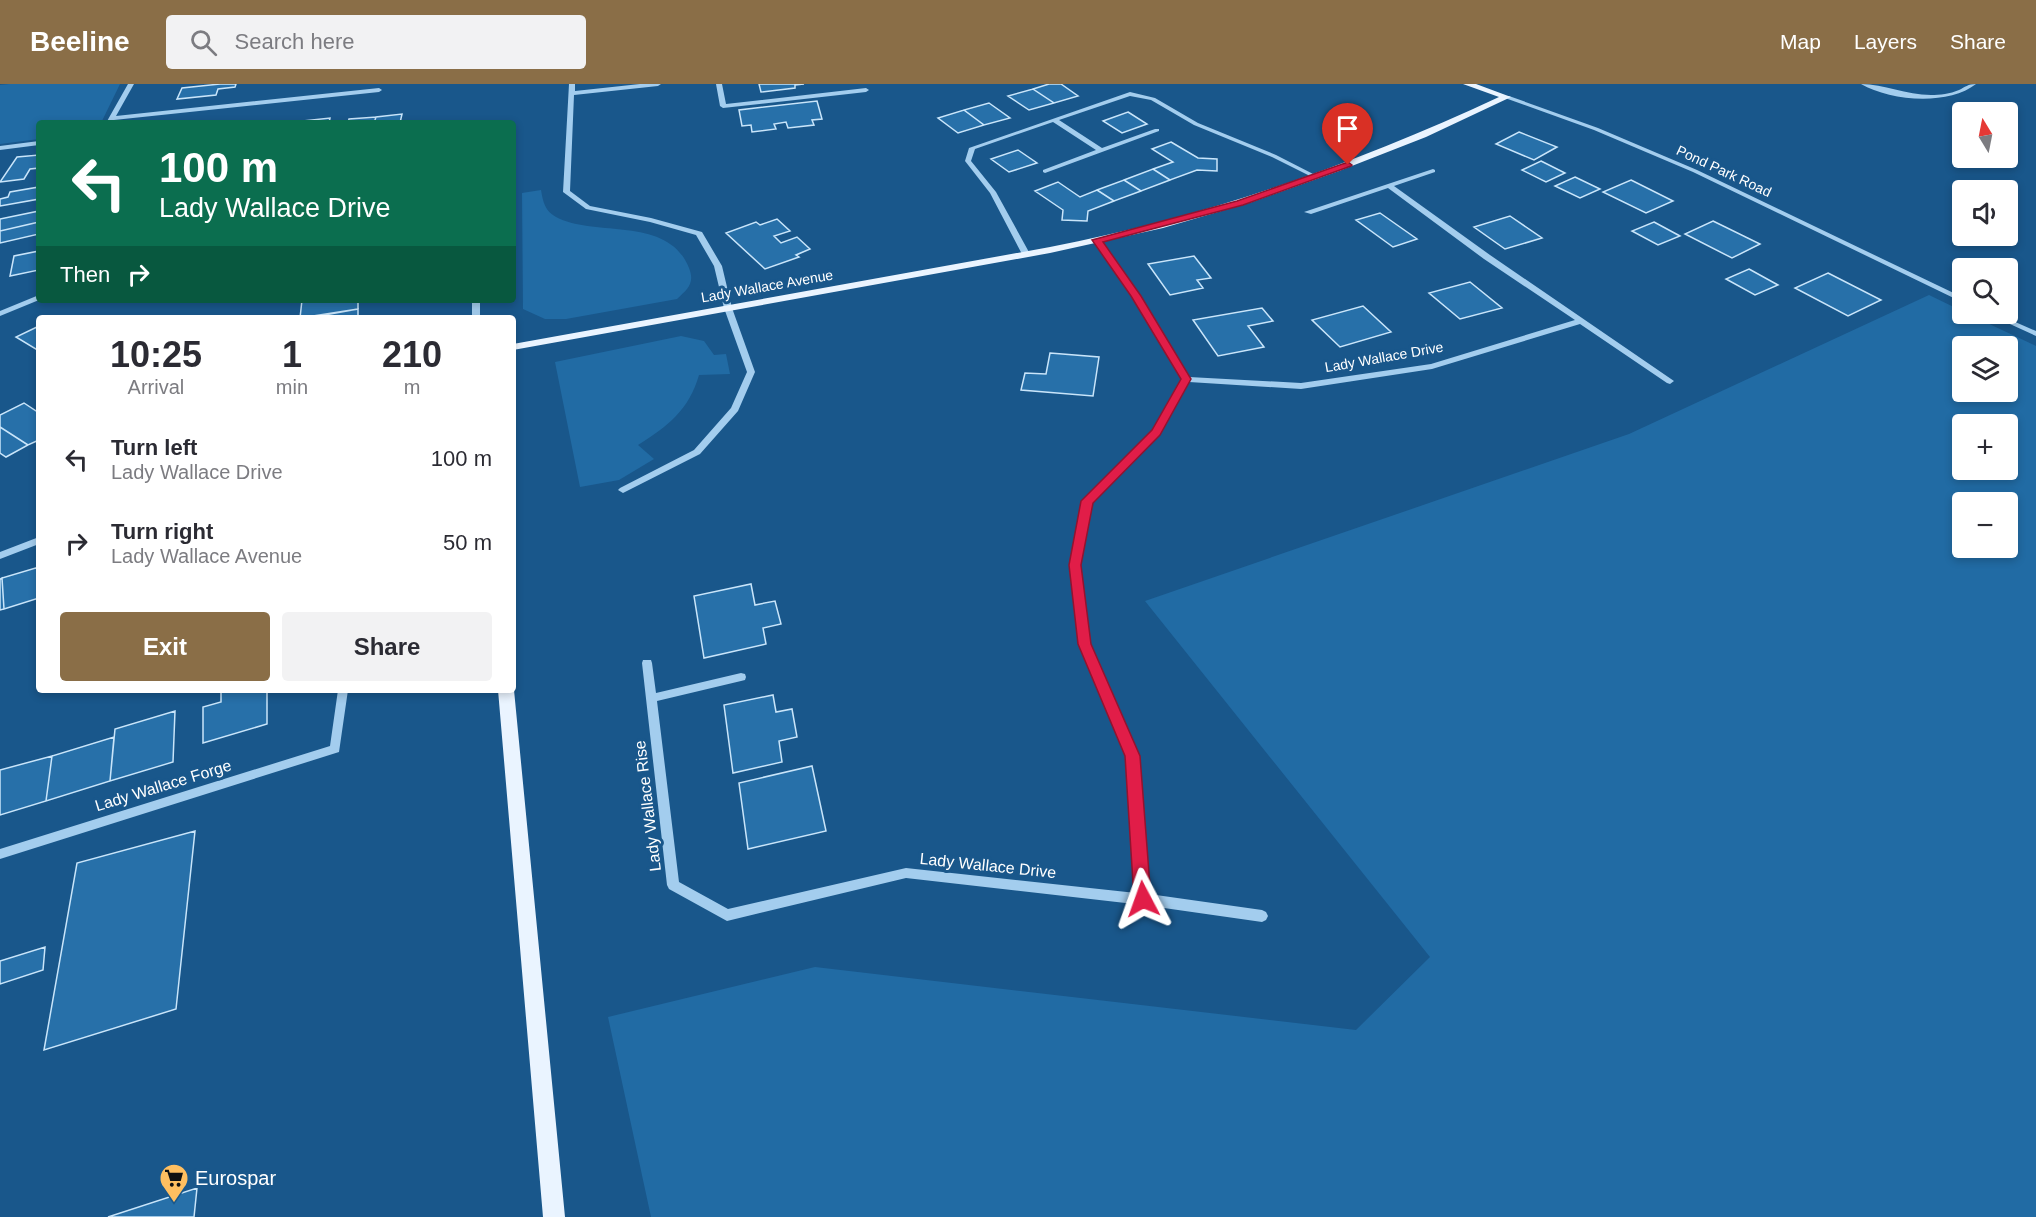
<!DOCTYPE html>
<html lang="en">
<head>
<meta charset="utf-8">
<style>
  :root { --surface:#fff; --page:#f2f2f3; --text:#2b2b33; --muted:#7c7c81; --accent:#8a6e47 }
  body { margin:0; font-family:Helvetica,sans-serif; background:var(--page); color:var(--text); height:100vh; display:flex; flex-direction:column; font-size:22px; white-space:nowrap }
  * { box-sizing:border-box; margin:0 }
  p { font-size:20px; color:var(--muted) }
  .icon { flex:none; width:33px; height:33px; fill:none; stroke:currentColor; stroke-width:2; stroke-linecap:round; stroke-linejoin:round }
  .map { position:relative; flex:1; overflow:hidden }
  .side { position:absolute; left:36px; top:231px; width:480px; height:378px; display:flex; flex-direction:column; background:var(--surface); border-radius:6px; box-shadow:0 3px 9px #0003 }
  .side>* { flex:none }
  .banner { position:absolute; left:36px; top:36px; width:480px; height:183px; border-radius:6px; box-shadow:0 3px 9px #0003; background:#0b6e4f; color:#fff; overflow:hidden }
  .needle { width:39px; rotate:350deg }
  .tools { position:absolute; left:1952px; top:18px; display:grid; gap:12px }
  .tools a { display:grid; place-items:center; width:66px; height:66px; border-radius:6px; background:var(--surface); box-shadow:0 3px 9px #0003; font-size:30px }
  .pin { position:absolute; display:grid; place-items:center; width:51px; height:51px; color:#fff; margin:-62px -26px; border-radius:50% 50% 50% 0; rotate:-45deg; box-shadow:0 0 6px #0007 }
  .pin .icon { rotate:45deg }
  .me { position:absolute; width:66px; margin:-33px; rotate:356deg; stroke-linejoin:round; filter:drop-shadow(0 0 4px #0008) }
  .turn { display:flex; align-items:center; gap:21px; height:126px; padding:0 24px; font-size:27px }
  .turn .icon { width:78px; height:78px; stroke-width:2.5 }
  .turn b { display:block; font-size:42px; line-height:51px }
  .then { display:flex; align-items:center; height:57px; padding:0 24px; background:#0003; gap:12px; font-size:22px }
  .eta { display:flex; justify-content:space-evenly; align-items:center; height:102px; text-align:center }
  .eta b { font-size:36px; font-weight:700; line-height:42px }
  .primary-button { display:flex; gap:12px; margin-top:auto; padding:12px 24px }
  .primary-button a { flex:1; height:69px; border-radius:6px; background:var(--accent); color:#fff; font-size:24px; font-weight:700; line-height:69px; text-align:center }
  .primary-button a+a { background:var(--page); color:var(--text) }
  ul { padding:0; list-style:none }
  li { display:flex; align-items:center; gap:18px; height:84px; padding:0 24px }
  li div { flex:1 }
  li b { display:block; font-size:22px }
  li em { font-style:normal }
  header { display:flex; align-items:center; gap:36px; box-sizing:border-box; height:84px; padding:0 30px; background:var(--accent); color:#fff }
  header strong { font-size:28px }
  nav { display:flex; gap:33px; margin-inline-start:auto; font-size:21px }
  .search { width:420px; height:54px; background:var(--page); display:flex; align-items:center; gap:15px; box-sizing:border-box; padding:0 21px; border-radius:6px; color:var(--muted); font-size:22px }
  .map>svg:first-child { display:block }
  .green { fill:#216ba4; fill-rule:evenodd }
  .building { fill:#2770a9; stroke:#c9e5fa; stroke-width:1.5 }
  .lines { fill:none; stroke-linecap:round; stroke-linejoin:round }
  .minor { fill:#a3cdee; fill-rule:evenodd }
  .major { fill:#eaf4ff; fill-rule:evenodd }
  .route { fill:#e11d48; stroke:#92132f; stroke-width:1.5 }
  .labels { text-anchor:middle; stroke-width:6; stroke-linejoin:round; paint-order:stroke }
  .far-street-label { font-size:14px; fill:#fff; stroke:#19578b }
  .street-label { font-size:16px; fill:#fff; stroke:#19578b }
  .near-poi-label { font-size:20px; fill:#fff; stroke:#19578b; text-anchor:start }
</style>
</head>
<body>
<header>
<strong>Beeline</strong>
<div class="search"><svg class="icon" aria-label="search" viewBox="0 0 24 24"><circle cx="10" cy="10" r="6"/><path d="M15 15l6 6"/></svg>Search here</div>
<nav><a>Map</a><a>Layers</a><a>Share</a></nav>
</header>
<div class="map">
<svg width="2036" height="1133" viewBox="0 0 2036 1133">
  <rect width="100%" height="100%" fill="#19578b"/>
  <!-- green -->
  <path class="green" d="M 10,0 L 120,0 L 101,39 L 39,39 L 39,55 L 0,60 L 0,1 Z
    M 541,106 C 543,118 545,127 556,133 C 596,154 668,131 689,184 C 695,199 688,205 677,215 L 566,235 L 545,235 L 523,225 L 522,109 Z
    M 1929,211 L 1962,227 L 1962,230 L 1968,230 L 2036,262 L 2036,1133 L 651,1133 L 608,933 L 815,883 L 1356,946 L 1430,873 L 1145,517 L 1629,350 ZM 2007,262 L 2007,308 L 1962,308 L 1962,262 ZM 1962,340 L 2007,340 L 2007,386 L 1962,386 ZM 1962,418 L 2007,418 L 2007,464 L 1962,464 Z
    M 681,252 L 704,257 L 714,271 L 726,270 L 730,290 L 699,291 C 689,326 668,342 638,361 L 654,375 L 619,396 L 580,403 L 555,278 Z"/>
  <!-- building -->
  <path class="building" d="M 220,0 L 236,0 L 235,3 L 218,5 L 216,11 L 177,15 L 182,4 Z
    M 759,0 L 804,0 L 795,1 L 795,4 L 761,8 Z
    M 1049,0 L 1061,0 L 1078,12 L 1054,19 L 1033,5 Z
    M 1033,5 L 1054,19 L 1029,26 L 1008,12 Z
    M 817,17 L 822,35 L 812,36 L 814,41 L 788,44 L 786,38 L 774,40 L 776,45 L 752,48 L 751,41 L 742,42 L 739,26 Z
    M 989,19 L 1010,34 L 984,41 L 964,26 Z
    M 964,26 L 984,41 L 958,49 L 938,34 Z
    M 1128,28 L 1147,40 L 1122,49 L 1103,37 Z
    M 402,30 L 400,39 L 374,39 L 376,33 Z
    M 376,33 L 374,39 L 348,39 L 349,35 Z
    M 330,34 L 329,39 L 302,39 L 303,37 Z
    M 1519,48 L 1557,63 L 1534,76 L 1496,60 Z
    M 1171,58 L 1198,74 L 1217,75 L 1217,87 L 1197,86 L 1170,96 L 1153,85 L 1173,78 L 1152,65 Z
    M 1018,66 L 1037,79 L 1009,88 L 991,75 Z
    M 39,71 L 39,84 L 30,85 L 24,95 L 0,98 L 17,73 Z
    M 1541,77 L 1565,89 L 1546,98 L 1522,86 Z
    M 1153,85 L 1170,96 L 1141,107 L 1124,96 Z
    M 1575,93 L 1600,105 L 1580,114 L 1555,102 Z
    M 1124,96 L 1141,107 L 1114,117 L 1097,106 Z
    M 1631,96 L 1673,117 L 1646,129 L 1603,108 Z
    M 1058,98 L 1080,113 L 1097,106 L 1114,117 L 1088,127 L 1087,137 L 1062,136 L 1063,126 L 1035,107 Z
    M 39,103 L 39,115 L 0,122 L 0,115 L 8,113 L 10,108 Z
    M 39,127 L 39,138 L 0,147 L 0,135 Z
    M 1380,129 L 1417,155 L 1393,163 L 1356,136 Z
    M 1510,132 L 1542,154 L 1505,165 L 1474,143 Z
    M 777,135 L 790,147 L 774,152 L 781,159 L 797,153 L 810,165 L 796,171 L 799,173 L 765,185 L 726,149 L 756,138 L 760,141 Z
    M 1713,137 L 1760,160 L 1732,174 L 1685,150 Z
    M 39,138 L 39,150 L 0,159 L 0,147 Z
    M 1654,138 L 1680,152 L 1658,161 L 1632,147 Z
    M 39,167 L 39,186 L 10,192 L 14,172 Z
    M 1194,172 L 1211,194 L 1197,196 L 1203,204 L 1170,211 L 1148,180 Z
    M 1749,185 L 1778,201 L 1755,211 L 1726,195 Z
    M 1828,189 L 1881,216 L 1848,232 L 1795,204 Z
    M 1470,198 L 1502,224 L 1460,235 L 1429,209 Z
    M 302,216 L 358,216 L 358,225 L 300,234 Z
    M 1363,222 L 1391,248 L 1340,263 L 1312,236 Z
    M 1262,224 L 1273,237 L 1248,242 L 1264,263 L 1218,272 L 1193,236 Z
    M 358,225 L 358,234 L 308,234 Z
    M 39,242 L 39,267 L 16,253 Z
    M 1050,269 L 1099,273 L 1093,312 L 1021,306 L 1025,289 L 1046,290 Z
    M 24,319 L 39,329 L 39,356 L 28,361 L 0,343 L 0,331 Z
    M 0,343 L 28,361 L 6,373 L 0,369 Z
    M 39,483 L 39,514 L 4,525 L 2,494 Z
    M 2,494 L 4,525 L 0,526 L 0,495 Z
    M 751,500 L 755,521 L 775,517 L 781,540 L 763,544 L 766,560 L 704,574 L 694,512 Z
    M 221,606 L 267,606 L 267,640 L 203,659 L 203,623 L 221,618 Z
    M 773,611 L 776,628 L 792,625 L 797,653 L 779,657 L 782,678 L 733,689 L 724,621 Z
    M 175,627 L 173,678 L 110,697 L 115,645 Z
    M 114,653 L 110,697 L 46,717 L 52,672 Z
    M 52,672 L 46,717 L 0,731 L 0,686 Z
    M 812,682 L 826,747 L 748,765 L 739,699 Z
    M 195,747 L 176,925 L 44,966 L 77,779 Z
    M 45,863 L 43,886 L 0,900 L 0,877 Z
    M 197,1104 L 194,1133 L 108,1133 Z"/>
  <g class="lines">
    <!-- minor -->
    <path class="minor" d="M 128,0 L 134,0 L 116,32 L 379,4 L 382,6 L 379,8 L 114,36 L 112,39 L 106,39 Z
      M 569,0 L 575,0 L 575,7 L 640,0 L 661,0 L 658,2 L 574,11 L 570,107 L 590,122 L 651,134 L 702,148 L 722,182 L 732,224 L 755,288 L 738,327 L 700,370 L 623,409 L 618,406 L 620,404 L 694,366 L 731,324 L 747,288 L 724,224 L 714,182 L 696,151 L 650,138 L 586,125 L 563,108 Z
      M 716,0 L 722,0 L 726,20 L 866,4 L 869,6 L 866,8 L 723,24 L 720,22 Z
      M 1861,0 C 1884,0 1906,11 1931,11 C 1940,11 1950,10 1959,6 C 1965,3 1968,0 1976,0 C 1948,22 1890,17 1861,0 Z
      M 1130,8 L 1155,14 L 1198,39 L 1276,71 L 1319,93 L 1314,94 L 1272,73 L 1194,41 L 1151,16 L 1130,12 L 1059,36 L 1102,64 L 1155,45 L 1159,45 L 1159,47 L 1045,89 L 1043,88 L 1043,86 L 1096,66 L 1053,38 L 975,65 L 971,77 L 996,108 L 1030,170 L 1023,172 L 990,109 L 965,77 L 969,64 Z
      M 1505,12 L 1509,12 L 1598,44 L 1697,86 L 1962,213 L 1962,218 L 1693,88 L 1594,46 L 1505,14 Z
      M 39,57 L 39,61 L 0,66 L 0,62 Z
      M 1433,85 L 1435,86 L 1435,88 L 1394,102 L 1490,171 L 1674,297 L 1670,300 L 1667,299 L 1580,240 L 1432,285 L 1301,305 L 1189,298 L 1159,350 L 1091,418 L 1080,481 L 1090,560 L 1139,672 L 1149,810 L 1262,826 L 1266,828 L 1268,832 L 1266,836 L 1262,838 L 1143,821 L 906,794 L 727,837 L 669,805 L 667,801 L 642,579 L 643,576 L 651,576 L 652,579 L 656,609 L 741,589 L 745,590 L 746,593 L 745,596 L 741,597 L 657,617 L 679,798 L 728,825 L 906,784 L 1136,809 L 1127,672 L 1080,560 L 1070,481 L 1082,417 L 1153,346 L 1182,295 L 1132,212 L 1093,156 L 1100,154 L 1140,212 L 1189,293 L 1301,299 L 1431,280 L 1575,236 L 1484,175 L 1388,104 L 1311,130 L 1304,128 Z
      M 39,211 L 39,216 L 0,232 L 0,227 Z
      M 472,216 L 480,216 L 480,234 L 472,234 Z
      M 1988,230 L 1997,230 L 2036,247 L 2036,252 Z
      M 39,453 L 39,460 L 0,475 L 0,468 Z
      M 338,606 L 348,606 L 339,668 L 0,775 L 0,765 L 330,662 Z"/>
    <!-- major -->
    <path class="major" d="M 1463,0 L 1476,0 L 1511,13 L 1426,53 L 1339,87 L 1252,118 L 1163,144 L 1050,169 L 513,266 L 513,260 L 1050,163 C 1206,133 1355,80 1499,13 Z
      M 513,605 L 514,606 L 565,1133 L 543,1133 L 498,606 Z"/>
  </g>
  <!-- route -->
  <path class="route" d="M 1348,78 L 1352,81 L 1351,82 L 1243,121 L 1103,158 L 1141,212 L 1191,295 L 1160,351 L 1093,419 L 1081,481 L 1091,560 L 1140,672 L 1151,815 L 1148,820 L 1143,822 L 1137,820 L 1134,815 L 1125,672 L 1078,560 L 1069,481 L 1081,417 L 1152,346 L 1181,295 L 1131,212 L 1092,156 L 1237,117 Z"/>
  <!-- icons -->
  <defs>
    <g id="supermarket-pin" transform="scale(1.5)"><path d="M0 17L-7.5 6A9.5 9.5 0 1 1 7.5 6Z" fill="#ffbf60" stroke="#19578b"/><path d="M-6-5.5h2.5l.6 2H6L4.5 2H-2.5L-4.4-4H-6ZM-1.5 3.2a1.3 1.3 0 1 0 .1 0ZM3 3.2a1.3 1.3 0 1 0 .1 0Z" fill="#111"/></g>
  </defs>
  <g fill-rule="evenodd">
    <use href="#supermarket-pin" x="174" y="1094"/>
  </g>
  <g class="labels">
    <!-- far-street labels -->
    <g class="far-street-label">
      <text transform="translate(1724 87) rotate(25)" y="5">Pond Park Road</text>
      <text transform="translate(767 202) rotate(-10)" y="5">Lady Wallace Avenue</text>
      <text transform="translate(1384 273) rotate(-10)" y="5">Lady Wallace Drive</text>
    </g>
    <!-- street labels -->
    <g class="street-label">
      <text transform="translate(163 701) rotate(-17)" y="6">Lady Wallace Forge</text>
      <text transform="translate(647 722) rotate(-97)" y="6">Lady Wallace Rise</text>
      <text transform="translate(988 781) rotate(6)" y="6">Lady Wallace Drive</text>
    </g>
    <!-- near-poi labels -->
    <g class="near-poi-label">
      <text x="195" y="1101">Eurospar</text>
    </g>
  </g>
</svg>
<div class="tools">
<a><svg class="needle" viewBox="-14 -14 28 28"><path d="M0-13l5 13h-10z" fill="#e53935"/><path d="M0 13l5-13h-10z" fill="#7c7c81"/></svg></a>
<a><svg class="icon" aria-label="sound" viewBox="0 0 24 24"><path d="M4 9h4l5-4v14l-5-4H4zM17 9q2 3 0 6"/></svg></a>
<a><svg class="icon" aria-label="search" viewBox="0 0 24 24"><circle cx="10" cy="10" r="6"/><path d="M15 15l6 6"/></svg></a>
<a><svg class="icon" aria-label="layers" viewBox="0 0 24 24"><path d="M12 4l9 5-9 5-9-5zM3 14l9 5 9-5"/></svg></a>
<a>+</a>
<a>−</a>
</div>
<div class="pin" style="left:1348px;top:81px;background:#d93025"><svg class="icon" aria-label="arrive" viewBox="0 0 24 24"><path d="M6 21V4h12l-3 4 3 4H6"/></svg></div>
<svg class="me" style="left:1143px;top:815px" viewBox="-20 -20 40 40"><path d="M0-17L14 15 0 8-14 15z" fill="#e11d48" stroke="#fff" stroke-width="4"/></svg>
<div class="banner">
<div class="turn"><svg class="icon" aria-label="left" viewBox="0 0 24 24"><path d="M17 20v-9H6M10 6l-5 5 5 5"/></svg><div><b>100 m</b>Lady Wallace Drive</div></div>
<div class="then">Then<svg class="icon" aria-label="right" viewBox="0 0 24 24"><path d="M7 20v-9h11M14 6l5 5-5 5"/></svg></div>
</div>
<section class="side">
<div class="eta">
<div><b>10:25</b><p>Arrival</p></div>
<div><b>1</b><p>min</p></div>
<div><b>210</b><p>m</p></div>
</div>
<ul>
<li><svg class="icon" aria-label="left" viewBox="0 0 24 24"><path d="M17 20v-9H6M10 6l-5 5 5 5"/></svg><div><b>Turn left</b><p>Lady Wallace Drive</p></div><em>100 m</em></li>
<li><svg class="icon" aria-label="right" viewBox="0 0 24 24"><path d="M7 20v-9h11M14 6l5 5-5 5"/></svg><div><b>Turn right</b><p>Lady Wallace Avenue</p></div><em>50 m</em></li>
</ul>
<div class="primary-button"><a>Exit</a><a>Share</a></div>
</section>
</div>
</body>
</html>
